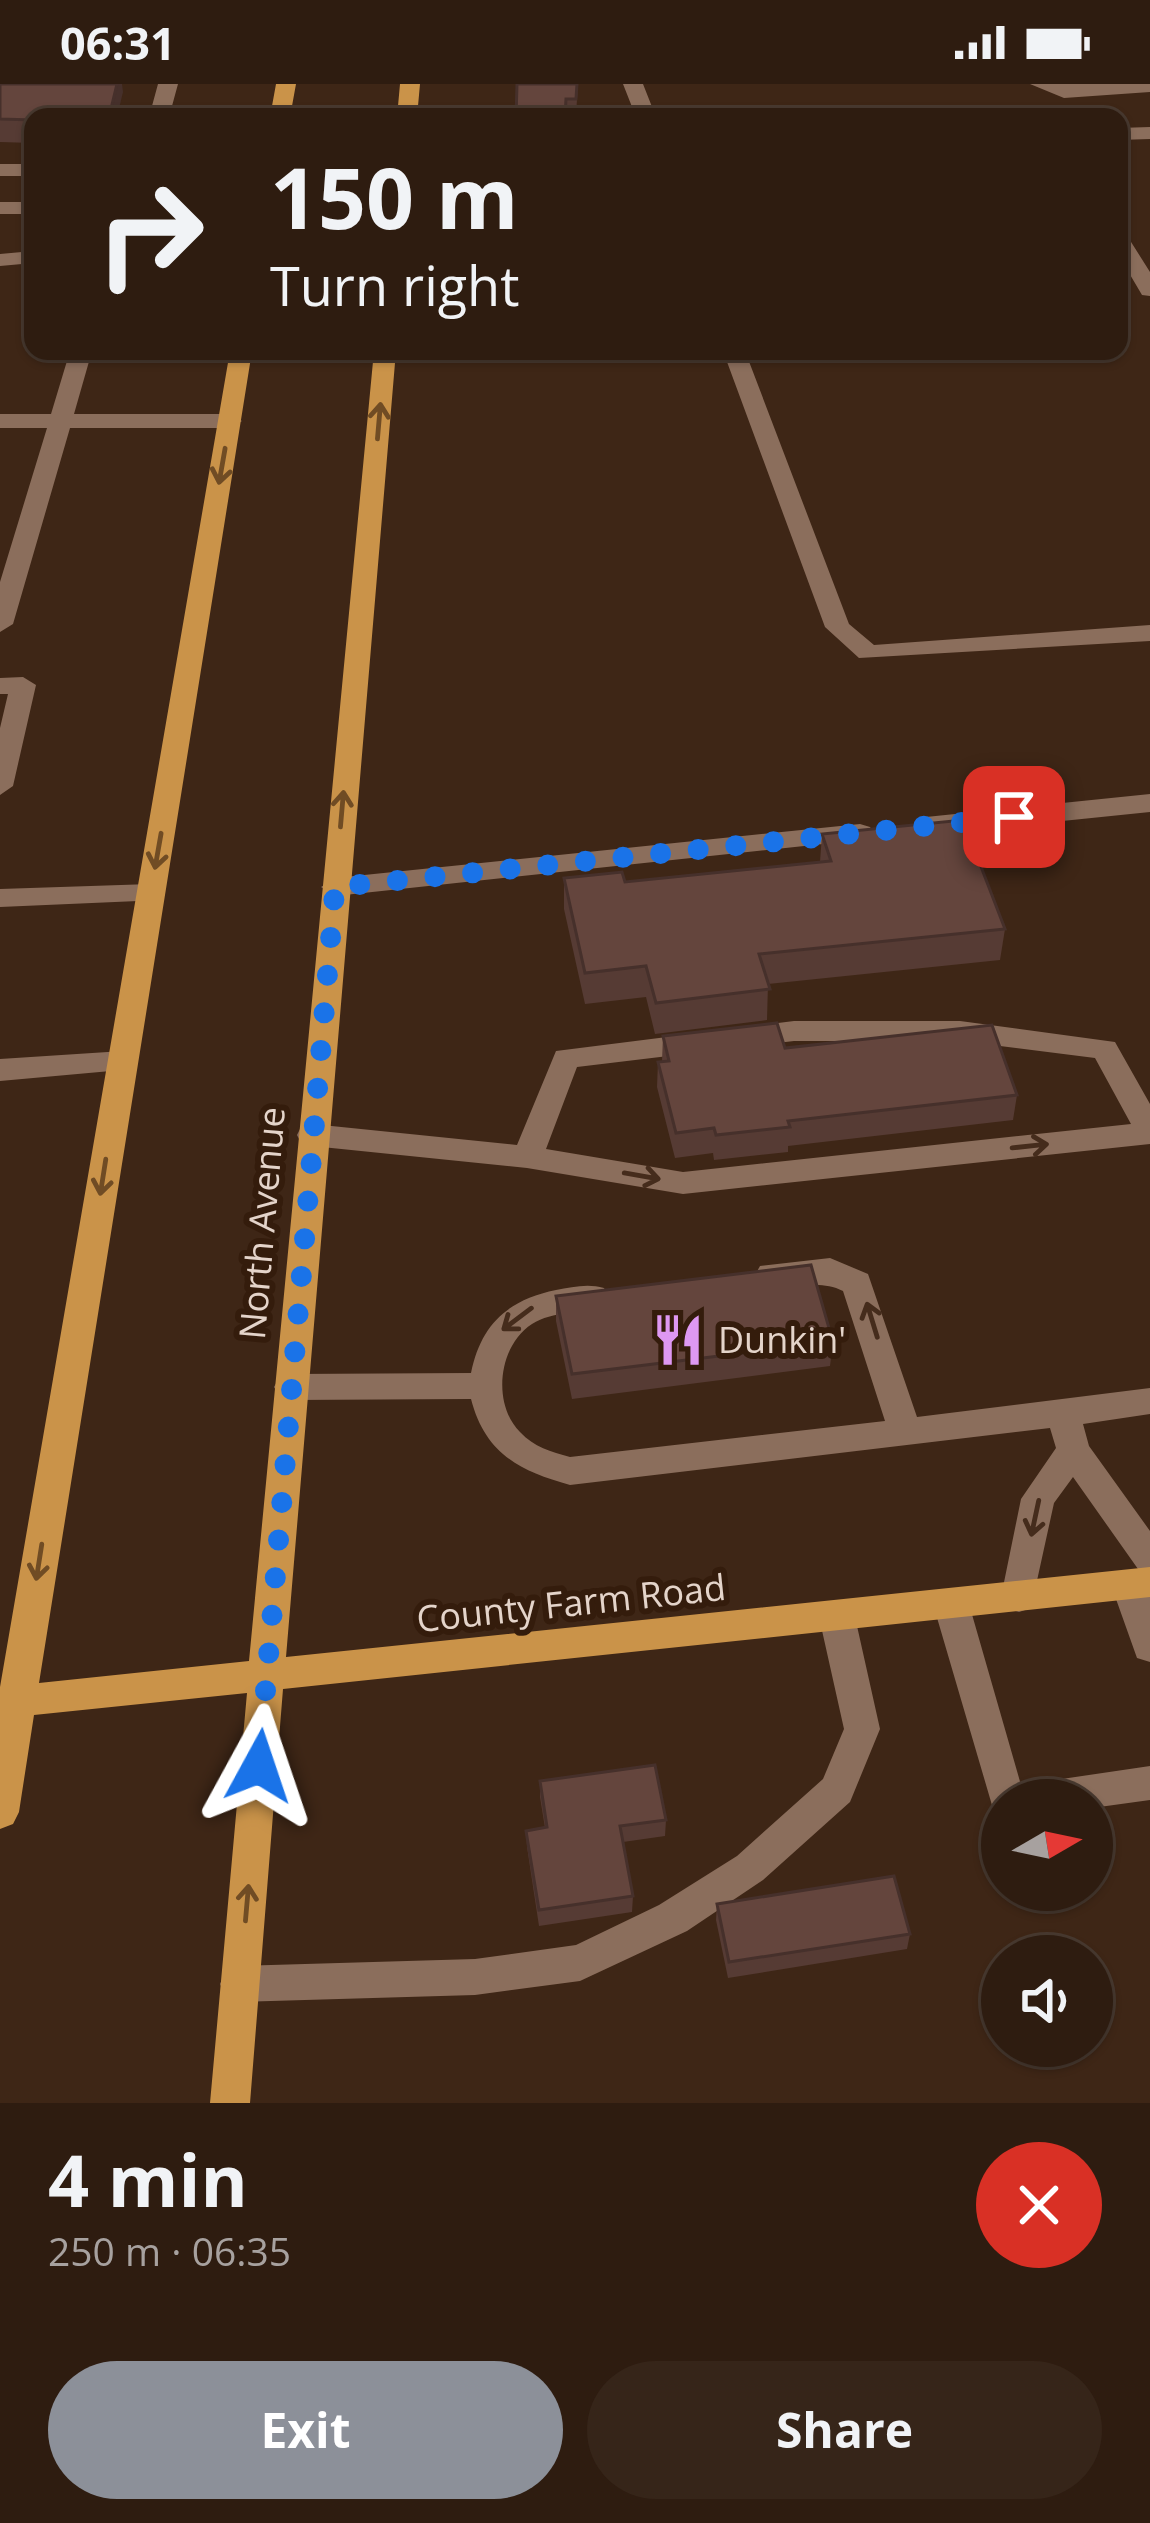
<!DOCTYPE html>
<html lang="en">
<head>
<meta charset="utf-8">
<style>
  :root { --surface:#2e1c10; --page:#362519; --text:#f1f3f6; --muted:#a7a19f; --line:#493a30; --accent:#8c9099 }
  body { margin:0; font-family:"Open Sans",sans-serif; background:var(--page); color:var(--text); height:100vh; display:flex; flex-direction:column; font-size:45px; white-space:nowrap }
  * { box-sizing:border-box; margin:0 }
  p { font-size:39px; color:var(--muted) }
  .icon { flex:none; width:66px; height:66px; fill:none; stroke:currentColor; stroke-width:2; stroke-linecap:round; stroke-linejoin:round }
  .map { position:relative; height:2019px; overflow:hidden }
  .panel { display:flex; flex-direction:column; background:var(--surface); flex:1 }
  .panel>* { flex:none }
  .banner { position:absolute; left:24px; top:24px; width:1104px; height:252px; border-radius:24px; box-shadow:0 3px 9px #0004,0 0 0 3px var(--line); background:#2e1c10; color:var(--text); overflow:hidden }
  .needle { width:78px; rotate:81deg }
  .controls { position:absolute; left:981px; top:1695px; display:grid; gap:24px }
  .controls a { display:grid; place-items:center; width:132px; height:132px; border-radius:50%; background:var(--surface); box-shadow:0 3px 9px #0004,0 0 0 3px var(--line); font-size:60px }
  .pin { position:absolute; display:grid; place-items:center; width:102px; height:102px; color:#fff; margin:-51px; border-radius:24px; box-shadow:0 6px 18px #0006 }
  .me { position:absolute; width:132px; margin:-66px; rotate:5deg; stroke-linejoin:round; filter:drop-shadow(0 0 9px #0008) }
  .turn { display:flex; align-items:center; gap:42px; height:252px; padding:0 48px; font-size:54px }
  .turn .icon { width:156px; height:156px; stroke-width:2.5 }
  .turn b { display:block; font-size:84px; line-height:102px }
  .round { display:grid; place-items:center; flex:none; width:126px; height:126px; border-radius:63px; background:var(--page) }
  .overview { display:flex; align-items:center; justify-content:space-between; height:204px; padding:0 48px }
  h1 { font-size:72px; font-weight:700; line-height:90px }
  .button { display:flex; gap:24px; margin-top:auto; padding:24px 48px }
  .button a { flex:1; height:138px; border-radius:72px; background:var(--accent); color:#fff; font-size:48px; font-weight:700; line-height:138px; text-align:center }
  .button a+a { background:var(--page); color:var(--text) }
  .status { display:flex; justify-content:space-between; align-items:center; height:84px; padding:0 60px; background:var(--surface); direction:ltr }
  .status svg { height:33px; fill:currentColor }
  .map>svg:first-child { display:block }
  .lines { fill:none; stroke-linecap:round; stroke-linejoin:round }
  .minor { fill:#8b6e5c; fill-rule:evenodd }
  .major { fill:#ca9349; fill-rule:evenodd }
  .wall { fill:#563b34 }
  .shaded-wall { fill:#46302b }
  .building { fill:#64453d; stroke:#46302b; stroke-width:3 }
  .oneway { stroke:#704c24 }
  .oneway2 { stroke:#452c1c }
  .route { stroke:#1a73e8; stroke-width:21; stroke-dasharray:0 37.8 }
  .labels { text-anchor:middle; stroke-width:12; stroke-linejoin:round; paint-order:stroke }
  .street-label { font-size:36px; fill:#e4d4ca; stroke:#341c0c }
  .poi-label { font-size:36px; fill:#e4d4ca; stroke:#341c0c; text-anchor:start }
</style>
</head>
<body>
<div class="status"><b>06:31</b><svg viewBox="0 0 49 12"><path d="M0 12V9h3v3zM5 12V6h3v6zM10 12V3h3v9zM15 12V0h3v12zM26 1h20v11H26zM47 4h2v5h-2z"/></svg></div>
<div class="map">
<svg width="1150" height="2019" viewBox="0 0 1150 2019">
  <rect width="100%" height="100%" fill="#3e2616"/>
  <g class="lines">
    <!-- minor -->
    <path class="minor" d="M 158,0 L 178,0 L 169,33 L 149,33 Z
      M 623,0 L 643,0 L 656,33 L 636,33 Z
      M 1030,0 L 1150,0 L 1150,8 L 1064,14 Z
      M 1150,43 L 1150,55 L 1119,56 L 1119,44 Z
      M 0,80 L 33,80 L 33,92 L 0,92 Z
      M 0,118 L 33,118 L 33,130 L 0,130 Z
      M 1119,148 L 1126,150 L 1150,188 L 1150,212 L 1142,211 L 1119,172 Z
      M 33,167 L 33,179 L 0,182 L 0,170 Z
      M 70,267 L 92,267 L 74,330 L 230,330 L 242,337 L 230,344 L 70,344 L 13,540 L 0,548 L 0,498 L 47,344 L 0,344 L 0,330 L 51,330 Z
      M 723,267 L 745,267 L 849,540 L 874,561 L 1150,541 L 1150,557 L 859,574 L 825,543 Z
      M 23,593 L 36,601 L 13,702 L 0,711 L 0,644 L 8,610 L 0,610 L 0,594 Z
      M 1150,710 L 1150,728 L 926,751 L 912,742 L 926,733 Z
      M 860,740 L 870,743 L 874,749 L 870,755 L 335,812 L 321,803 L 335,794 Z
      M 151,800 L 161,802 L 165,809 L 161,816 L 0,823 L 0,805 Z
      M 794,937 L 960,937 L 1115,958 L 1150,1020 L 1150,1060 L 683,1110 L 527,1084 L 312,1062 L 301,1059 L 297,1051 L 301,1043 L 312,1040 L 517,1061 L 556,967 ZM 794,957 L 960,957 L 1095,974 L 1131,1040 L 683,1088 L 546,1065 L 577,983 Z
      M 123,967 L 133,971 L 138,978 L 133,985 L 0,997 L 0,975 Z
      M 830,1174 L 868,1190 L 917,1333 L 1150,1304 L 1150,1330 L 1083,1340 L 1089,1362 L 1150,1447 L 1150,1490 L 1138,1485 L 1073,1393 L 1054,1419 L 1031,1524 L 1019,1528 L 1007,1524 L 1001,1513 L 1021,1415 L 1056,1364 L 1050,1344 L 570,1401 C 519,1387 485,1369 471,1315 L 291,1316 L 279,1312 L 274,1303 L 279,1294 L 291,1290 L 471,1289 C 481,1240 508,1216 556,1206 C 572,1203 588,1199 604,1204 L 609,1213 L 604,1222 C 581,1229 553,1227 532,1240 C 498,1262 492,1320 520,1348 C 534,1363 551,1368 570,1373 L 885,1337 L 843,1207 C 816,1193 788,1209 760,1200 L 755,1191 L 760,1182 Z
      M 1129,1486 L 1141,1491 L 1150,1511 L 1150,1578 L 1137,1574 L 1111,1501 L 1117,1491 Z
      M 951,1505 L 963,1509 L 969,1520 L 1021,1701 L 1150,1682 L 1150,1716 L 1092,1724 L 1092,1716 L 1002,1716 L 1002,1731 L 994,1728 L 933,1520 L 939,1509 Z
      M 837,1518 L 850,1522 L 855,1533 L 880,1645 L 850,1718 L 763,1796 L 687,1847 L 580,1897 L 475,1911 L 240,1918 L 226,1913 L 220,1900 L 226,1887 L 240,1882 L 475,1875 L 576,1861 L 659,1821 L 737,1772 L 823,1695 L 844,1645 L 819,1533 L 824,1522 Z"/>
    <!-- major -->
    <path class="major" d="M 276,0 L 296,0 L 290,33 L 270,33 Z
      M 400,0 L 420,0 L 417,33 L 397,33 Z
      M 230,267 L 252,267 L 39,1599 L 249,1577 L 374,267 L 396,267 L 286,1573 L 1150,1483 L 1150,1513 L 283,1605 L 250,2019 L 210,2019 L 247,1609 L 34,1631 L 19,1728 L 13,1740 L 0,1745 L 0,1603 Z"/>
  </g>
  <!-- wall -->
  <path class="wall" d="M 0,0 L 123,8 L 33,33 L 33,59 L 0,58 Z
    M 517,0 L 578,0 L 576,31 L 566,31 Z
    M 822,750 L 1005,845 L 1000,876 L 768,900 L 767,936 L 655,950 L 646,913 L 585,920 L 564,825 L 564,794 L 625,798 L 820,778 Z
    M 663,952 L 785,964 L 1017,1011 L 1013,1036 L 788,1062 L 788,1068 L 714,1076 L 713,1069 L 675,1074 L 657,1003 L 658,978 L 662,977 Z
    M 556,1212 L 833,1258 L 830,1282 L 572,1315 L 556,1237 Z
    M 540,1697 L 666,1736 L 665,1752 L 623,1758 L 633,1812 L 632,1828 L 539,1842 L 527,1763 L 526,1747 L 545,1744 L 540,1713 Z
    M 717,1820 L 910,1850 L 907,1865 L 728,1894 L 716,1836 Z"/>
  <!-- shaded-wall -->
  <path class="shaded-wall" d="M 117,0 L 122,0 L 123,8 L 117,33 L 109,33 Z"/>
  <!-- building -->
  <path class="building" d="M 0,0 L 117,0 L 109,33 L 33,33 L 33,36 L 0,35 Z
    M 517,0 L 577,0 L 576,15 L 566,15 L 565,33 L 516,33 Z
    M 963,736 L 1005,845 L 759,870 L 770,905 L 656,919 L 646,882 L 585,889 L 564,794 L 622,788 L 625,798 L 831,777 L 822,750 Z
    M 777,939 L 785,964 L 992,941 L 1017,1011 L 788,1037 L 790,1043 L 716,1051 L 714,1044 L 676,1049 L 658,978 L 669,977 L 663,952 Z
    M 811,1181 L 833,1258 L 572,1290 L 556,1212 Z
    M 655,1681 L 666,1736 L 620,1742 L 633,1812 L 539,1826 L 526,1747 L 547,1743 L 540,1697 Z
    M 894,1792 L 910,1850 L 729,1878 L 717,1820 Z"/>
  <!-- one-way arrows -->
  <defs><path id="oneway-shaft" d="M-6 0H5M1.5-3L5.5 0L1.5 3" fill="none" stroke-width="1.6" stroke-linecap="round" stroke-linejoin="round" transform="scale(3)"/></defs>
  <g class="oneway">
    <use href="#oneway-shaft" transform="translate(379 337) rotate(-85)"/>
    <use href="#oneway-shaft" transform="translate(222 382) rotate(100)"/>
    <use href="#oneway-shaft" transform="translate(342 725) rotate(-85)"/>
    <use href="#oneway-shaft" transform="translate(158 767) rotate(100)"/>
    <use href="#oneway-shaft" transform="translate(103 1093) rotate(99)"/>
    <use href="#oneway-shaft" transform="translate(39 1478) rotate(99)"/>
    <use href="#oneway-shaft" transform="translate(247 1819) rotate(-85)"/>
  </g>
  <g class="oneway2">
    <use href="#oneway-shaft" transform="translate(1030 1062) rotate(-6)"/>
    <use href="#oneway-shaft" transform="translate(642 1092) rotate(10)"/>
    <use href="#oneway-shaft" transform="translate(517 1235) rotate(143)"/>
    <use href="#oneway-shaft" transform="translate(872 1236) rotate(-107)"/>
    <use href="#oneway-shaft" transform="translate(1035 1434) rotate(102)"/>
  </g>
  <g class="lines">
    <!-- route -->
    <path class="route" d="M 259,1682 L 335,803 L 1014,733"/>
  </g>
  <!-- icons -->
  <defs>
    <g id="restaurant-bare" transform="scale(4.14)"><path d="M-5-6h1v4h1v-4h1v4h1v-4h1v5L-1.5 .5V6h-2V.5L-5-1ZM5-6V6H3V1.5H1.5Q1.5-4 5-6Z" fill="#de98f2" stroke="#341c0c" stroke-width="2.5" paint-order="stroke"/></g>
  </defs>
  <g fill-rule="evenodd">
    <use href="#restaurant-bare" x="678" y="1256"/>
  </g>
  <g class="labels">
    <!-- street labels -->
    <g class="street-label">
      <text transform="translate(262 1139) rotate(-85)" y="13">North Avenue</text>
      <text transform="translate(571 1519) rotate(-6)" y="13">County Farm Road</text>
    </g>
    <!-- poi labels -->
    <g class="poi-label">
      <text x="718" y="1269">Dunkin'</text>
    </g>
  </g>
</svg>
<div class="controls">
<a><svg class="needle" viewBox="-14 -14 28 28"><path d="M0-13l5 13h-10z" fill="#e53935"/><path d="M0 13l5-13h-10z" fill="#a7a19f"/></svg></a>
<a><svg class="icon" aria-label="sound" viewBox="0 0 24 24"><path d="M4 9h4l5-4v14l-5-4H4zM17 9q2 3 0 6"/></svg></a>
</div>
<div class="pin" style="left:1014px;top:733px;background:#d93025"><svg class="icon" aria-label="arrive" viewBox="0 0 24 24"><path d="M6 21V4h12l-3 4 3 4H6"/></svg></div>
<svg class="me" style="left:259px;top:1682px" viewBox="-20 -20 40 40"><path d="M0-17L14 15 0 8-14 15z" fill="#1a73e8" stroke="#fff" stroke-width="4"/></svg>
<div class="banner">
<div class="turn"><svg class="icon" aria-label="right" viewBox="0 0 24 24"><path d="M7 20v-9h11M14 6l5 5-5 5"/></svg><div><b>150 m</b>Turn right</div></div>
</div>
</div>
<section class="panel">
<div class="overview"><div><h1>4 min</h1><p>250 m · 06:35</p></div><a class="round" style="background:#d93025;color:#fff"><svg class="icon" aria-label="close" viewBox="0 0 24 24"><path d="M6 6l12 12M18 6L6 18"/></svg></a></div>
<div class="button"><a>Exit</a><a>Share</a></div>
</section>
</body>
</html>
